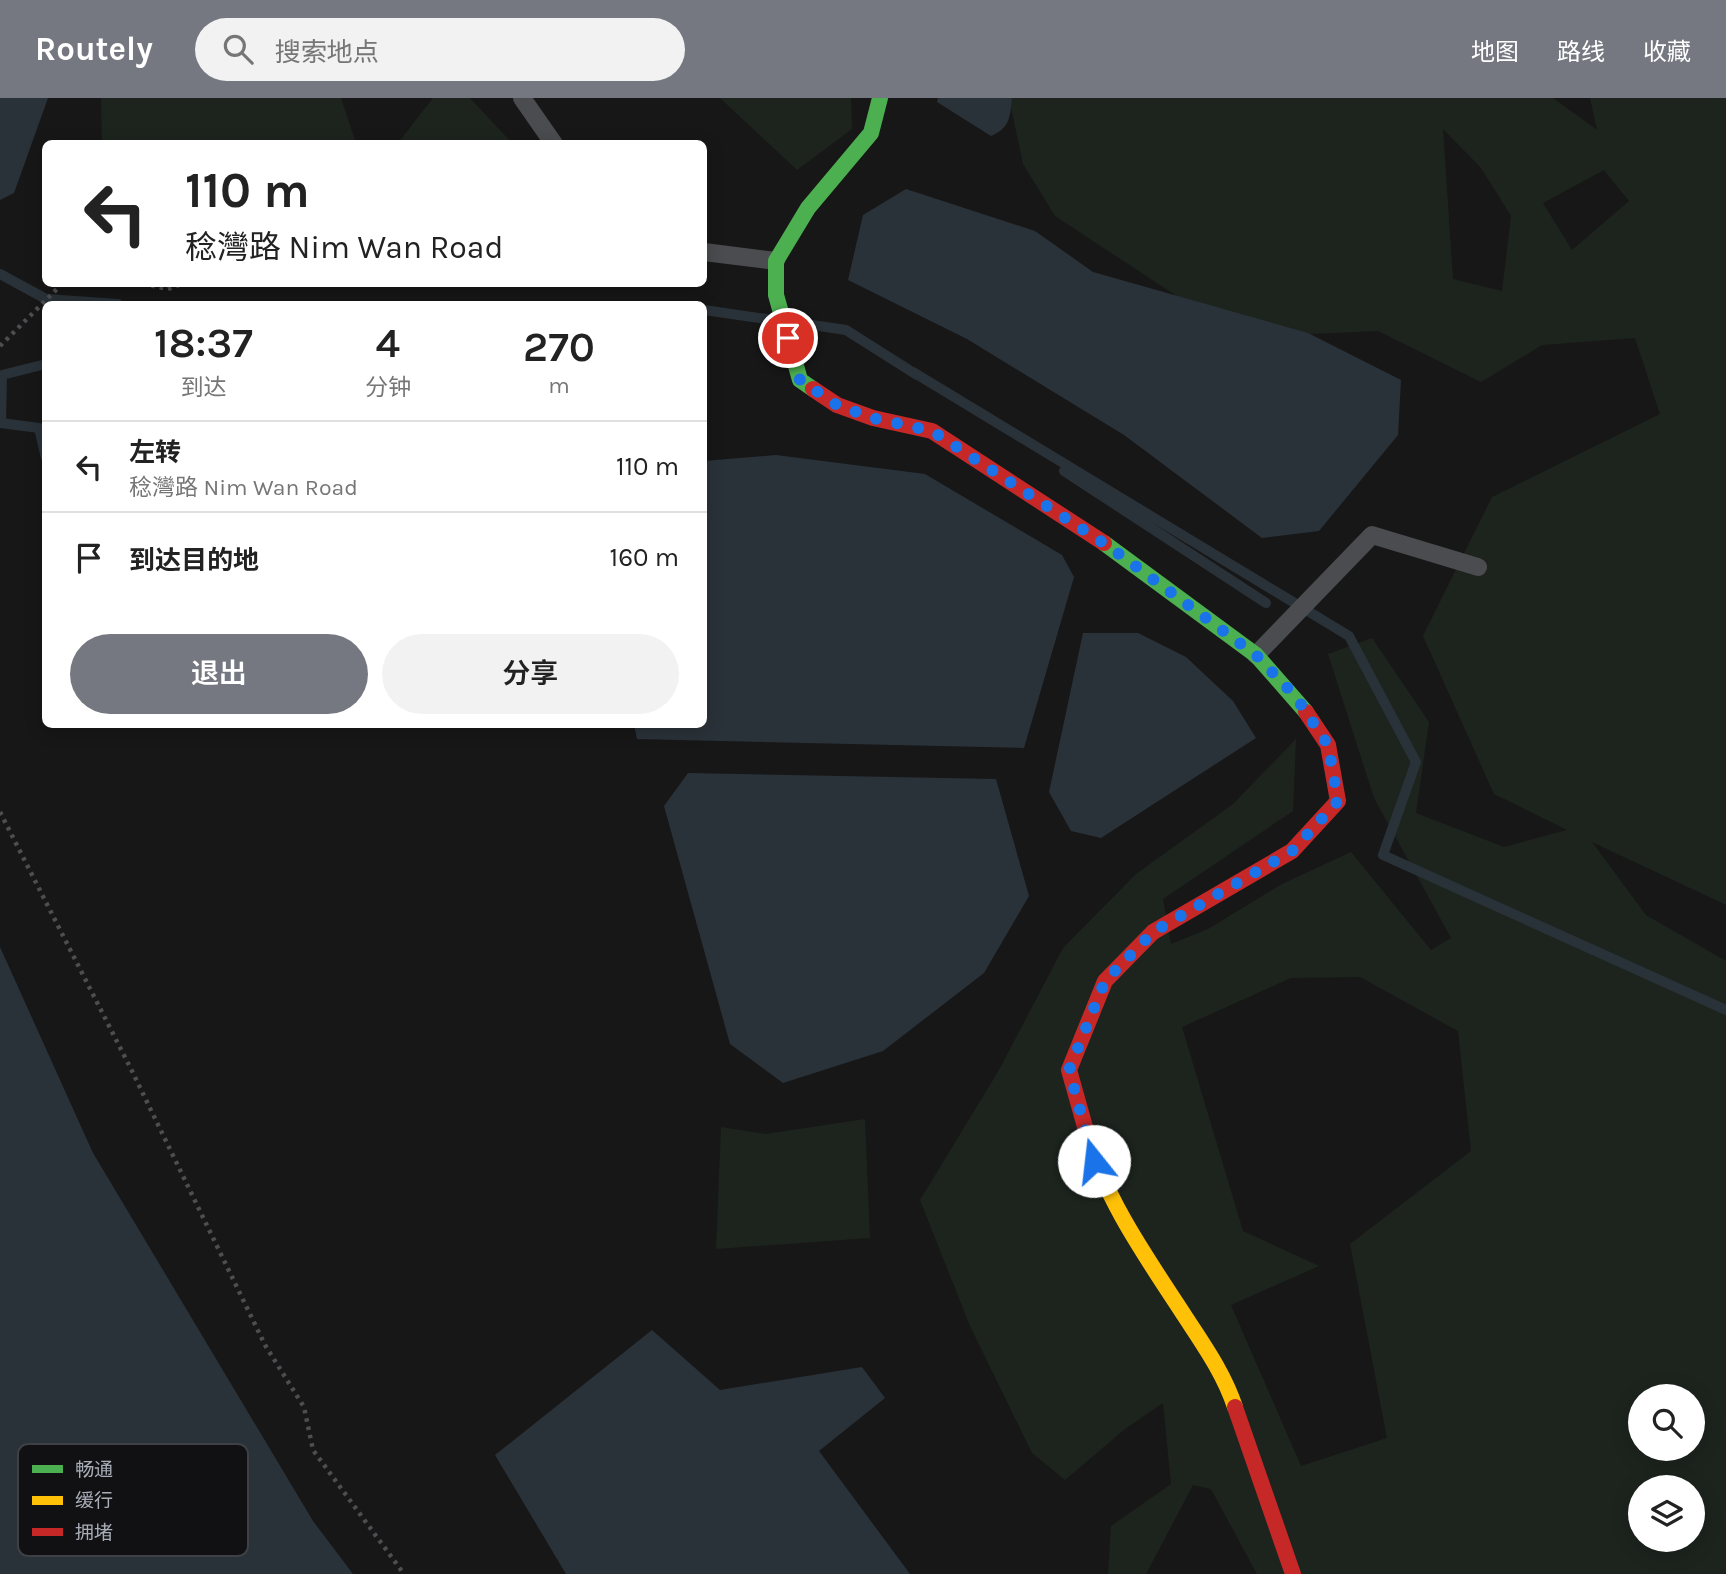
<!DOCTYPE html>
<html lang="zh">
<head>
<meta charset="utf-8">
<style>
  :root { --surface:#fff; --page:#f2f2f2; --text:#222; --muted:#767676; --line:#e0e0e0; --accent:#757880 }
  body { margin:0; font-family:Karla,"Noto Sans SC",sans-serif; background:var(--page); color:var(--text); height:100vh; display:flex; flex-direction:column; font-size:26px; white-space:nowrap }
  * { box-sizing:border-box; margin:0 }
  p { font-size:23px; color:var(--muted) }
  .icon { flex:none; width:38px; height:38px; fill:none; stroke:currentColor; stroke-width:2; stroke-linecap:round; stroke-linejoin:round }
  .map { position:relative; flex:1; overflow:hidden }
  .drawer { position:absolute; left:42px; top:203px; width:665px; height:427px; display:flex; flex-direction:column; background:var(--surface); border-radius:10px; box-shadow:0 4px 18px #0003 }
  .drawer>* { flex:none }
  .guide { position:absolute; left:42px; top:42px; width:665px; height:147px; border-radius:10px; box-shadow:0 4px 18px #0003; background:#fff; color:var(--text); overflow:hidden }
  .tools { position:absolute; left:1628px; top:1286px; display:grid; gap:14px }
  .tools a { display:grid; place-items:center; width:77px; height:77px; border-radius:50%; background:var(--surface); box-shadow:0 4px 18px #0003; font-size:35px }
  .pin { position:absolute; display:grid; place-items:center; width:60px; height:60px; color:#fff; margin:-30px; border:4px solid #fff; border-radius:50%; box-shadow:0 2px 7px #0007 }
  .me { position:absolute; width:77px; margin:-38px; rotate:344deg; stroke-linejoin:round; filter:drop-shadow(0 0 5px #0008) }
  .turn { display:flex; align-items:center; gap:24px; height:147px; padding:0 28px; font-size:32px }
  .turn .icon { width:91px; height:91px; stroke-width:2.5 }
  .turn b { display:block; font-size:49px; line-height:60px }
  .eta { display:flex; justify-content:space-evenly; align-items:center; height:119px; text-align:center }
  .eta b { font-size:42px; font-weight:600; line-height:49px }
  .cta { display:flex; gap:14px; margin-top:auto; padding:14px 28px }
  .cta a { flex:1; height:80px; border-radius:42px; background:var(--accent); color:#fff; font-size:28px; font-weight:600; line-height:80px; text-align:center }
  .cta a+a { background:var(--page); color:var(--text) }
  ul { padding:0; list-style:none }
  li { display:flex; align-items:center; gap:21px; height:91px; padding:0 28px; border-top:2px solid var(--line) }
  li div { flex:1 }
  li b { display:block; font-size:26px }
  li em { font-style:normal }
  header { display:flex; align-items:center; gap:42px; box-sizing:border-box; height:98px; padding:0 35px; background:var(--accent); color:#fff }
  header strong { font-size:33px }
  nav { display:flex; gap:38px; margin-inline-start:auto; font-size:24px }
  .search { width:490px; height:63px; background:var(--page); display:flex; align-items:center; gap:18px; box-sizing:border-box; padding:0 24px; border-radius:38px; color:var(--muted); font-size:26px }
  .map>svg:first-child { display:block }
  .green { fill:#1d241e; fill-rule:evenodd }
  .water { fill:#2a3239 }
  .lines { fill:none; stroke-linecap:round; stroke-linejoin:round }
  .stream { stroke:#2a3239; stroke-width:10 }
  .path { stroke:#4d4e52; stroke-width:4.5; stroke-dasharray:3.5 5; stroke-linecap:butt }
  .lane { stroke:#4b4c50; stroke-width:18 }
  .fast { stroke:#4caf50; stroke-width:16 }
  .slow { stroke:#ffc107; stroke-width:16 }
  .jam { stroke:#c62828; stroke-width:16 }
  .route { stroke:#1a73e8; stroke-width:12; stroke-dasharray:0 21.6 }
  .key { fill:#111113; stroke:#3e4045; stroke-width:2 }
  .key-label { font-size:19px; fill:#a8adb8 }
</style>
</head>
<body>
<header>
<strong>Routely</strong>
<div class="search"><svg class="icon" aria-label="search" viewBox="0 0 24 24"><circle cx="10" cy="10" r="6"/><path d="M15 15l6 6"/></svg>搜索地点</div>
<nav><a>地图</a><a>路线</a><a>收藏</a></nav>
</header>
<div class="map">
<svg width="1726" height="1476" viewBox="0 0 1726 1476">
  <rect width="100%" height="100%" fill="#171717"/>
  <!-- green -->
  <path class="green" d="M 101,0 L 341,0 L 356,45 L 102,45 Z
    M 433,0 L 470,0 L 512,45 L 398,45 Z
    M 720,0 L 851,0 L 852,31 L 797,72 Z
    M 1009,0 L 1553,0 L 1597,32 L 1590,0 L 1726,0 L 1726,807 L 1592,744 L 1646,817 L 1726,863 L 1726,1476 L 1257,1476 L 1211,1391 L 1193,1387 L 1146,1476 L 1108,1476 L 1111,1428 L 1171,1386 L 1163,1305 L 1125,1331 L 1065,1382 L 1032,1355 L 970,1228 L 920,1102 L 999,972 L 1063,850 L 1136,776 L 1233,706 L 1296,641 L 1293,713 L 1163,801 L 1171,846 L 1208,831 L 1282,786 L 1351,754 L 1431,852 L 1451,840 L 1374,700 L 1328,556 L 1372,540 L 1429,624 L 1416,715 L 1504,749 L 1567,732 L 1494,696 L 1423,538 L 1492,399 L 1660,316 L 1635,240 L 1542,247 L 1481,284 L 1378,233 L 1239,239 L 1055,118 L 1023,66 ZM 1443,31 L 1481,70 L 1511,118 L 1502,193 L 1453,181 ZM 1604,72 L 1629,103 L 1572,152 L 1543,105 ZM 1360,879 L 1458,933 L 1471,1053 L 1350,1146 L 1387,1340 L 1301,1368 L 1231,1207 L 1319,1168 L 1243,1133 L 1182,929 L 1291,880 ZM 1640,1298 L 1692,1298 L 1692,1351 L 1640,1351 ZM 1640,1390 L 1692,1390 L 1692,1442 L 1640,1442 Z
    M 865,1021 L 870,1140 L 716,1151 L 721,1029 L 766,1036 Z"/>
  <!-- water -->
  <path class="water" d="M 0,0 L 48,0 L 14,95 L 0,102 Z
    M 938,0 L 1012,0 C 1010,19 1010,30 991,38 L 937,4 Z
    M 906,91 L 1035,133 L 1093,174 L 1308,235 L 1401,282 L 1398,337 L 1319,433 L 1262,440 L 1124,337 L 967,241 L 848,182 L 863,117 Z
    M 776,357 L 925,376 L 1062,457 L 1074,479 L 1024,650 L 637,641 L 634,627 L 704,626 L 704,363 Z
    M 1083,535 L 1138,535 L 1186,559 L 1233,603 L 1256,640 L 1101,740 L 1071,733 L 1049,694 Z
    M 688,675 L 996,681 L 1029,798 L 984,875 L 883,953 L 783,985 L 730,946 L 664,708 Z
    M 0,849 L 93,1055 L 313,1423 L 353,1476 L 0,1476 Z
    M 652,1232 L 720,1292 L 862,1269 L 885,1300 L 819,1353 L 910,1476 L 566,1476 L 495,1357 Z"/>
  <g class="lines">
    <!-- stream -->
    <path class="stream" d="M 0,176 L 46,201 L 118,206
      M 704,212 L 773,222
      M 792,224 L 846,232 L 917,277
      M 46,266 L 2,277 L 1,325 L 39,330 L 46,360
      M 913,274 L 1349,538 L 1416,664 L 1383,757 L 1726,912
      M 1064,373 L 1266,505"/>
    <!-- path -->
    <path class="path" d="M 143,186 L 168,191 L 182,186
      M 0,248 L 62,186
      M 0,714 L 131,971 L 265,1247 L 304,1309 L 313,1352 L 404,1476"/>
    <!-- lane -->
    <path class="lane" d="M 522,0 L 554,46
      M 704,154 L 776,163
      M 1256,557 L 1372,437 L 1478,469"/>
    <!-- fast -->
    <path class="fast" d="M 813,291 L 800,282 L 776,197 L 776,163 L 808,110 L 871,35 L 880,0
      M 1104,445 L 1256,557 L 1306,614"/>
    <!-- slow -->
    <path class="slow" d="M 1087,1036 C 1105,1102 1149,1163 1186,1220 C 1205,1249 1224,1276 1235,1309"/>
    <!-- jam -->
    <path class="jam" d="M 813,291 L 837,307 L 873,320 L 932,333 L 1104,445
      M 1087,1036 L 1069,972 L 1105,883 L 1153,834 L 1292,753 L 1338,703 L 1328,647 L 1306,614
      M 1235,1309 L 1293,1476"/>
  </g>
  <g class="lines">
    <!-- route -->
    <path class="route" d="M 788,240 L 800,282 L 837,307 L 873,320 L 932,333 L 1108,448 L 1256,557 L 1296,599 L 1328,647 L 1338,703 L 1292,753 L 1153,834 L 1105,883 L 1069,972 L 1094,1063"/>
  </g>
  <!-- legend -->
  <rect x="18" y="1346" width="230" height="112" rx="10" class="key"/>
  <rect x="32" y="1367" width="31" height="8" fill="#4caf50"/>
  <rect x="32" y="1398" width="31" height="9" fill="#ffc107"/>
  <rect x="32" y="1430" width="31" height="8" fill="#c62828"/>
  <g class="key-label">
    <text x="75" y="1378">畅通</text>
    <text x="75" y="1409">缓行</text>
    <text x="75" y="1441">拥堵</text>
  </g>
</svg>
<div class="tools">
<a><svg class="icon" aria-label="search" viewBox="0 0 24 24"><circle cx="10" cy="10" r="6"/><path d="M15 15l6 6"/></svg></a>
<a><svg class="icon" aria-label="layers" viewBox="0 0 24 24"><path d="M12 4l9 5-9 5-9-5zM3 14l9 5 9-5"/></svg></a>
</div>
<div class="pin" style="left:788px;top:240px;background:#d93025"><svg class="icon" aria-label="arrive" viewBox="0 0 24 24"><path d="M6 21V4h12l-3 4 3 4H6"/></svg></div>
<svg class="me" style="left:1094px;top:1063px" viewBox="-20 -20 40 40"><circle r="19" fill="#fff"/><path d="M0-13L10 11 0 6-10 11z" fill="#1a73e8"/></svg>
<div class="guide">
<div class="turn"><svg class="icon" aria-label="left" viewBox="0 0 24 24"><path d="M17 20v-9H6M10 6l-5 5 5 5"/></svg><div><b>110 m</b>稔灣路 Nim Wan Road</div></div>
</div>
<section class="drawer">
<div class="eta">
<div><b>18:37</b><p>到达</p></div>
<div><b>4</b><p>分钟</p></div>
<div><b>270</b><p>m</p></div>
</div>
<ul>
<li><svg class="icon" aria-label="left" viewBox="0 0 24 24"><path d="M17 20v-9H6M10 6l-5 5 5 5"/></svg><div><b>左转</b><p>稔灣路 Nim Wan Road</p></div><em>110 m</em></li>
<li><svg class="icon" aria-label="arrive" viewBox="0 0 24 24"><path d="M6 21V4h12l-3 4 3 4H6"/></svg><div><b>到达目的地</b></div><em>160 m</em></li>
</ul>
<div class="cta"><a>退出</a><a>分享</a></div>
</section>
</div>
</body>
</html>
